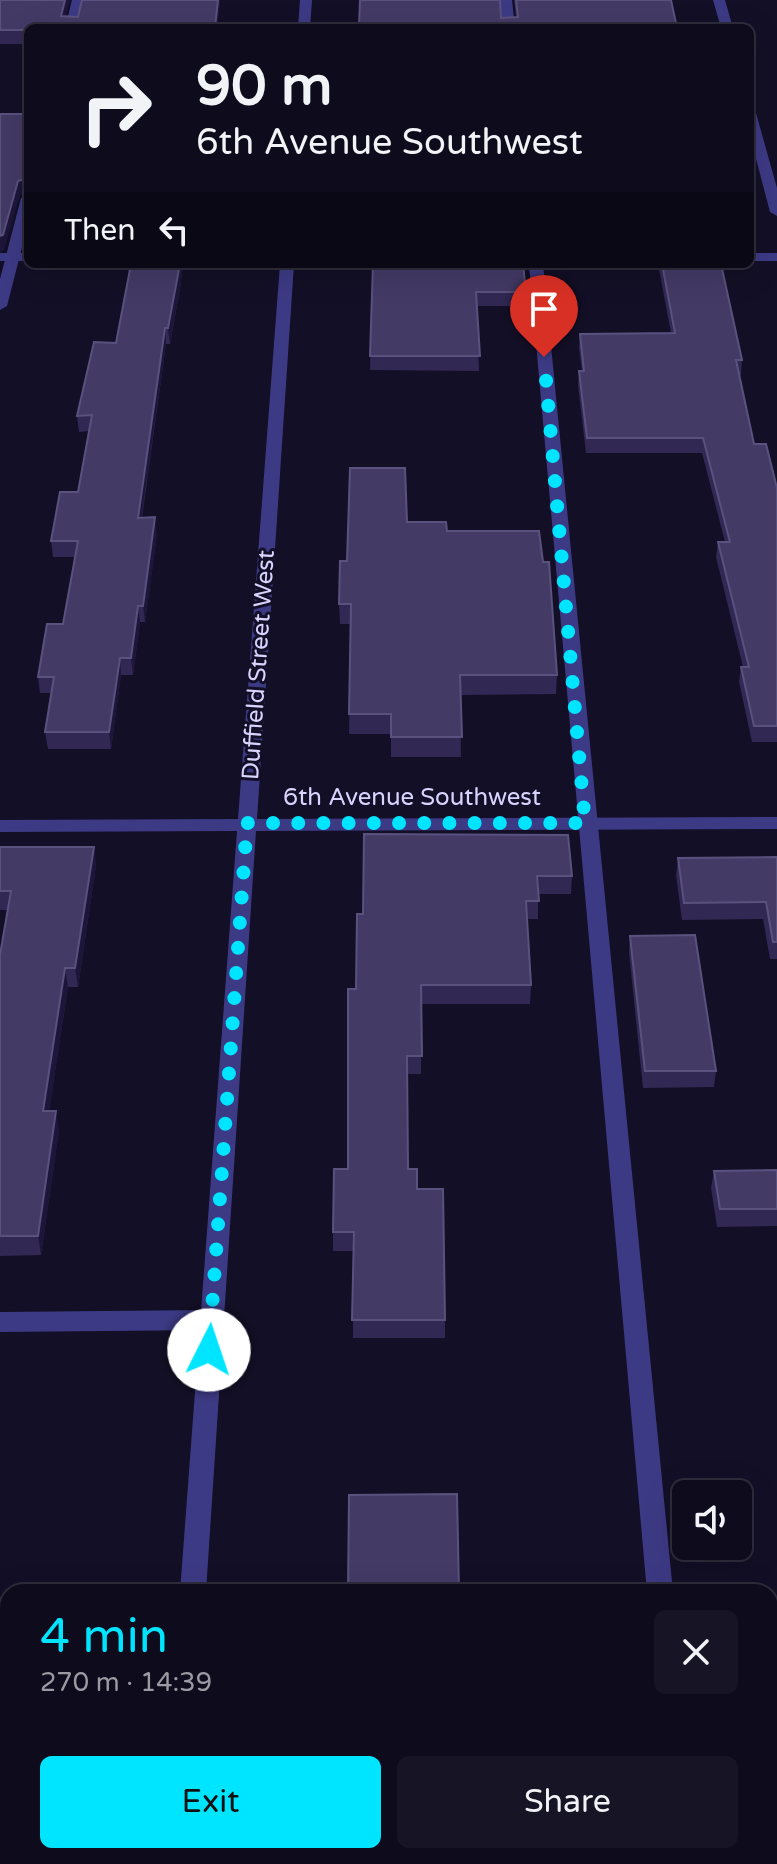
<!DOCTYPE html>
<html lang="en">
<head>
<meta charset="utf-8">
<style>
  :root { --surface:#0e0b1c; --page:#171425; --text:#f1f3f6; --muted:#9b9ba3; --line:#2e2b3b; --accent:#00e5ff }
  body { margin:0; font-family:"Varela Round",sans-serif; background:var(--page); color:var(--text); height:100vh; display:flex; flex-direction:column; font-size:30px; white-space:nowrap }
  * { box-sizing:border-box; margin:0 }
  p { font-size:26px; color:var(--muted) }
  .icon { flex:none; width:44px; height:44px; fill:none; stroke:currentColor; stroke-width:2; stroke-linecap:round; stroke-linejoin:round }
  .map { position:relative; flex:1; overflow:hidden }
  .side { position:absolute; left:0px; top:1584px; width:778px; height:280px; display:flex; flex-direction:column; background:var(--surface); border-radius:24px 24px 0 0; box-shadow:0 8px 32px #0002,0 0 0 2px var(--line) }
  .side>* { flex:none }
  .banner { position:absolute; left:24px; top:24px; width:730px; height:244px; border-radius:12px; box-shadow:0 8px 32px #0002,0 0 0 2px var(--line); background:#0e0b1c; color:var(--text); overflow:hidden }
  .tools { position:absolute; left:672px; top:1480px; display:grid; gap:16px }
  .tools a { display:grid; place-items:center; width:80px; height:80px; border-radius:12px; background:var(--surface); box-shadow:0 8px 32px #0002,0 0 0 2px var(--line); font-size:40px }
  .pin { position:absolute; display:grid; place-items:center; width:68px; height:68px; color:#fff; margin:-82px -34px; border-radius:50% 50% 50% 0; rotate:-45deg; box-shadow:0 0 8px #0007 }
  .pin .icon { rotate:45deg }
  .me { position:absolute; width:88px; margin:-44px; rotate:4deg; stroke-linejoin:round; filter:drop-shadow(0 0 6px #0008) }
  .turn { display:flex; align-items:center; gap:28px; height:168px; padding:0 40px; font-size:36px }
  .turn .icon { width:104px; height:104px; stroke-width:2.5 }
  .turn b { display:block; font-size:56px; line-height:68px }
  .then { display:flex; align-items:center; height:76px; padding:0 40px; background:#0003; gap:16px; font-size:30px }
  .round { display:grid; place-items:center; flex:none; width:84px; height:84px; border-radius:12px; background:var(--page) }
  .overview { display:flex; align-items:center; justify-content:space-between; height:136px; padding:0 40px }
  h1 { font-size:48px; font-weight:600; line-height:60px; color:var(--accent) }
  .cta { display:flex; gap:16px; margin-top:auto; padding:16px 40px }
  .cta a { flex:1; height:92px; border-radius:12px; background:var(--accent); color:#111; font-size:32px; font-weight:600; line-height:92px; text-align:center }
  .cta a+a { background:var(--page); color:var(--text) }
  .map>svg:first-child { display:block }
  .lines { fill:none; stroke-linecap:round; stroke-linejoin:round }
  .service { fill:#3d3a85; fill-rule:evenodd }
  .minor { fill:#3d3a85; fill-rule:evenodd }
  .tertiary { fill:#3d3a85; fill-rule:evenodd }
  .wall { fill:#312854 }
  .shaded-wall { fill:#1d163a }
  .building { fill:#433a66; stroke:#5a527e; stroke-width:2 }
  .route { stroke:#00e5ff; stroke-width:14; stroke-dasharray:0 25.2 }
  .labels { text-anchor:middle; stroke-width:6; stroke-linejoin:round; paint-order:stroke }
  .street-label { font-size:24px; fill:#d9d4ff; stroke:#130f26 }
</style>
</head>
<body>
<div class="map">
<svg width="777" height="1864" viewBox="0 0 777 1864">
  <rect width="100%" height="100%" fill="#130f26"/>
  <g class="lines">
    <!-- service -->
    <path class="service" d="M 72,0 L 84,0 L 77,28 L 65,28 Z
      M 500,0 L 512,0 L 515,28 L 503,28 Z
      M 28,194 L 28,224 L 7,306 L 0,310 L 0,279 L 21,198 Z
      M 529,264 L 543,264 L 673,1592 L 647,1592 Z
      M 211,1310 L 219,1313 L 223,1320 L 219,1327 L 211,1330 L 0,1332 L 0,1312 Z
      M 672,1856 L 700,1856 L 701,1864 L 673,1864 Z"/>
    <!-- minor -->
    <path class="minor" d="M 300,0 L 312,0 L 310,28 L 298,28 Z
      M 0,253 L 28,253 L 28,261 L 0,261 Z
      M 750,253 L 777,253 L 777,261 L 750,261 Z
      M 280,264 L 294,264 L 257,819 L 777,817 L 777,829 L 256,831 L 206,1592 L 180,1592 L 237,831 L 0,832 L 0,820 L 238,819 Z
      M 161,1856 L 189,1856 L 189,1864 L 161,1864 Z"/>
    <!-- tertiary -->
    <path class="tertiary" d="M 713,0 L 725,0 L 733,28 L 721,28 Z
      M 750,109 L 756,113 L 777,188 L 777,216 L 770,212 L 750,136 Z"/>
  </g>
  <!-- wall -->
  <path class="wall" d="M 0,0 L 66,16 L 78,17 L 220,0 L 217,28 L 28,28 L 28,44 L 0,44 Z
    M 360,0 L 501,18 L 516,17 L 514,0 L 671,0 L 677,28 L 359,28 Z
    M 131,264 L 183,264 L 180,289 L 170,344 L 166,344 L 142,518 L 157,534 L 145,622 L 140,622 L 133,675 L 121,675 L 111,749 L 48,749 L 45,732 L 52,693 L 40,693 L 38,677 L 63,624 L 75,557 L 53,557 L 51,541 L 78,492 L 89,431 L 79,432 L 77,416 L 116,343 Z
    M 373,264 L 526,292 L 525,306 L 477,306 L 479,371 L 370,370 Z
    M 658,264 L 721,264 L 742,360 L 741,375 L 739,375 L 754,444 L 777,488 L 777,742 L 752,742 L 739,682 L 741,667 L 743,667 L 716,557 L 718,542 L 725,542 L 702,453 L 586,453 L 578,385 L 579,371 L 582,371 L 579,348 L 580,334 L 671,333 Z
    M 407,522 L 447,531 L 557,675 L 556,694 L 460,695 L 461,757 L 391,757 L 391,734 L 349,734 L 351,624 L 340,624 L 339,604 L 347,561 Z
    M 364,834 L 572,876 L 571,894 L 538,894 L 538,919 L 527,919 L 531,985 L 530,1004 L 421,1004 L 421,1074 L 408,1074 L 408,1169 L 417,1189 L 445,1320 L 445,1338 L 353,1338 L 353,1251 L 333,1251 L 333,1232 L 348,1169 L 356,989 L 363,914 Z
    M 0,847 L 94,847 L 96,866 L 78,987 L 68,987 L 49,1111 L 59,1130 L 41,1255 L 0,1256 L 0,955 L 7,910 L 0,910 Z
    M 777,857 L 777,959 L 770,959 L 763,919 L 682,920 L 676,875 L 678,858 Z
    M 630,936 L 716,1071 L 714,1087 L 643,1088 L 629,952 Z
    M 777,1170 L 777,1226 L 717,1227 L 711,1188 L 714,1171 Z"/>
  <!-- shaded-wall -->
  <path class="shaded-wall" d="M 65,0 L 70,0 L 63,28 L 61,16 Z
    M 218,0 L 220,0 L 217,28 L 215,28 Z
    M 28,178 L 28,193 L 20,195 L 4,250 L 0,252 L 0,236 L 18,181 Z
    M 180,264 L 183,264 L 180,289 L 170,344 L 168,328 Z
    M 165,328 L 166,344 L 139,534 L 138,518 Z
    M 155,517 L 157,534 L 145,622 L 143,606 Z
    M 138,606 L 140,622 L 133,675 L 131,658 Z
    M 120,658 L 121,675 L 111,749 L 109,732 Z
    M 94,847 L 96,866 L 78,987 L 75,968 Z
    M 65,968 L 68,987 L 46,1130 L 43,1111 Z
    M 56,1111 L 59,1130 L 41,1255 L 38,1236 Z
    M 1,1681 L 3,1692 L 0,1724 L 0,1690 Z"/>
  <!-- building -->
  <path class="building" d="M 0,0 L 65,0 L 61,16 L 78,17 L 82,0 L 218,0 L 215,28 L 28,28 L 28,30 L 0,30 Z
    M 360,0 L 500,0 L 501,18 L 518,17 L 516,0 L 671,0 L 677,28 L 364,28 L 364,25 L 359,25 Z
    M 0,114 L 28,114 L 28,178 L 18,181 L 3,235 L 0,236 Z
    M 131,264 L 180,264 L 168,328 L 165,328 L 138,518 L 155,517 L 143,606 L 138,606 L 131,658 L 120,658 L 109,732 L 45,732 L 54,677 L 38,677 L 47,624 L 63,624 L 78,541 L 51,541 L 60,492 L 78,492 L 92,415 L 77,416 L 94,342 L 116,343 Z
    M 373,264 L 523,264 L 526,292 L 476,292 L 480,356 L 370,356 Z
    M 662,264 L 721,264 L 742,360 L 736,360 L 754,444 L 766,444 L 777,488 L 777,726 L 754,726 L 741,667 L 749,667 L 718,542 L 730,542 L 703,438 L 587,438 L 579,371 L 584,371 L 580,334 L 675,333 Z
    M 350,468 L 405,468 L 407,522 L 446,522 L 447,531 L 539,531 L 543,562 L 549,562 L 557,675 L 460,675 L 462,737 L 391,737 L 391,714 L 349,714 L 351,604 L 339,604 L 340,561 L 347,561 Z
    M 364,834 L 568,835 L 572,876 L 537,876 L 539,901 L 526,901 L 531,985 L 421,985 L 422,1056 L 407,1056 L 408,1169 L 417,1169 L 417,1189 L 443,1189 L 445,1320 L 352,1320 L 354,1232 L 333,1232 L 334,1169 L 348,1169 L 348,989 L 356,989 L 357,914 L 363,914 Z
    M 0,847 L 94,847 L 75,968 L 65,968 L 43,1111 L 56,1111 L 38,1236 L 0,1236 L 0,955 L 11,891 L 0,891 Z
    M 777,857 L 777,942 L 773,942 L 766,902 L 684,903 L 678,858 Z
    M 695,935 L 716,1071 L 645,1071 L 630,936 Z
    M 777,1170 L 777,1209 L 720,1209 L 714,1171 Z
    M 457,1494 L 459,1592 L 348,1592 L 349,1495 Z
    M 347,1856 L 423,1856 L 423,1864 L 347,1864 Z"/>
  <g class="lines">
    <!-- route -->
    <path class="route" d="M 209,1350 L 247,823 L 585,823 L 544,357"/>
  </g>
  <g class="labels">
    <!-- street labels -->
    <g class="street-label">
      <text transform="translate(258 665) rotate(-86)" y="8">Duffield Street West</text>
      <text x="412" y="805">6th Avenue Southwest</text>
    </g>
  </g>
</svg>
<div class="tools">
<a><svg class="icon" aria-label="sound" viewBox="0 0 24 24"><path d="M4 9h4l5-4v14l-5-4H4zM17 9q2 3 0 6"/></svg></a>
</div>
<div class="pin" style="left:544px;top:357px;background:#d93025"><svg class="icon" aria-label="arrive" viewBox="0 0 24 24"><path d="M6 21V4h12l-3 4 3 4H6"/></svg></div>
<svg class="me" style="left:209px;top:1350px" viewBox="-20 -20 40 40"><circle r="19" fill="#fff"/><path d="M0-13L10 11 0 6-10 11z" fill="#00e5ff"/></svg>
<div class="banner">
<div class="turn"><svg class="icon" aria-label="right" viewBox="0 0 24 24"><path d="M7 20v-9h11M14 6l5 5-5 5"/></svg><div><b>90 m</b>6th Avenue Southwest</div></div>
<div class="then">Then<svg class="icon" aria-label="left" viewBox="0 0 24 24"><path d="M17 20v-9H6M10 6l-5 5 5 5"/></svg></div>
</div>
<section class="side">
<div class="overview"><div><h1>4 min</h1><p>270 m · 14:39</p></div><a class="round"><svg class="icon" aria-label="close" viewBox="0 0 24 24"><path d="M6 6l12 12M18 6L6 18"/></svg></a></div>
<div class="cta"><a>Exit</a><a>Share</a></div>
</section>
</div>
</body>
</html>
